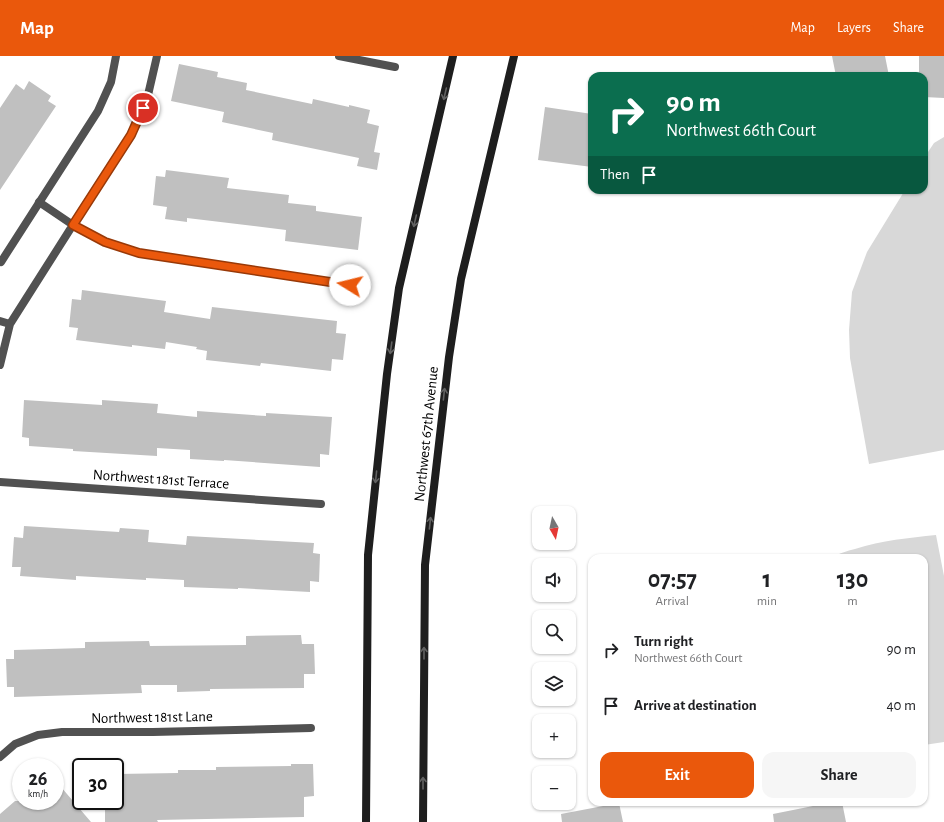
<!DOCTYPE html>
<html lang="en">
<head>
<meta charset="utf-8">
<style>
  :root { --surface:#fff; --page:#f6f6f6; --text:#202124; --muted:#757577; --accent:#ea580c }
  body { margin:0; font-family:"Alegreya Sans",sans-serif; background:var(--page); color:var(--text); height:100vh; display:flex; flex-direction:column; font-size:15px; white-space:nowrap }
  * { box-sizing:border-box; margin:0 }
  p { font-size:13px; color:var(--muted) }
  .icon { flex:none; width:22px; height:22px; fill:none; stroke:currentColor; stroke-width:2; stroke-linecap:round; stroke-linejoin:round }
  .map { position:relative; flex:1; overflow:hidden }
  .sheet { position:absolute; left:588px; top:498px; width:340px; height:252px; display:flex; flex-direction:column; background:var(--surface); border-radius:12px; box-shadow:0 1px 3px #0004 }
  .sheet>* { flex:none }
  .banner { position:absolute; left:588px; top:16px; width:340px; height:122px; border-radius:12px; box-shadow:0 1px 3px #0004; background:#0b6e4f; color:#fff; overflow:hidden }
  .needle { width:26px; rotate:171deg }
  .controls { position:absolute; left:532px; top:450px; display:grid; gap:8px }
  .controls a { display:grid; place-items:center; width:44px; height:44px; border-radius:8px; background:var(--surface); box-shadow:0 1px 3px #0004; font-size:20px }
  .speed { position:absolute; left:12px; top:702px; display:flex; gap:8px; font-size:20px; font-weight:700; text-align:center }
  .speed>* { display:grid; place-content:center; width:52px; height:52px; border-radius:50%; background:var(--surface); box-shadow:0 1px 3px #0004; line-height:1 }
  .speed small { font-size:10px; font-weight:400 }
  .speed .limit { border:2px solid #111; border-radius:6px; background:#fff; color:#111 }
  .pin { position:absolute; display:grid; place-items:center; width:34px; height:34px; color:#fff; margin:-17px; border:2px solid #fff; border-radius:50%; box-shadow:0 1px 4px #0007 }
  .me { position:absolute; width:44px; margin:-22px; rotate:279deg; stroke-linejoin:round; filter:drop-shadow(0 0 3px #0008) }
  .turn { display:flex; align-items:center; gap:14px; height:84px; padding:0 12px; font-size:18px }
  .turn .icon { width:52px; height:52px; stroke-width:2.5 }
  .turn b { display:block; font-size:28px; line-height:34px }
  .then { display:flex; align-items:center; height:38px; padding:0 12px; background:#0003; gap:8px; font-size:15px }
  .eta { display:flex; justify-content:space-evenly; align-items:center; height:68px; text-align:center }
  .eta b { font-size:24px; font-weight:700; line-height:28px }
  .cta { display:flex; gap:8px; margin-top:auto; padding:8px 12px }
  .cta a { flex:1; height:46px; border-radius:12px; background:var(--accent); color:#fff; font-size:16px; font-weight:700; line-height:46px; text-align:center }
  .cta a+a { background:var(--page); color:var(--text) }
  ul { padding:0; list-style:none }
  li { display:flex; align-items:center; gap:12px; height:56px; padding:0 12px }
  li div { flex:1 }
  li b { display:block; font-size:15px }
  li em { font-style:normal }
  header { display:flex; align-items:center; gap:24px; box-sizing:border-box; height:56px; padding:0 20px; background:var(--accent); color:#fff }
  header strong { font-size:19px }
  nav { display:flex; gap:22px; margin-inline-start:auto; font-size:14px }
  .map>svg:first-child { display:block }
  .green { fill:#d8d8d8 }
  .building { fill:#c0c0c0 }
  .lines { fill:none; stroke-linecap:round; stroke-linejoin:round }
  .service { stroke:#515151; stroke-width:8 }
  .minor { stroke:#515151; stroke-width:8 }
  .secondary { stroke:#1e1e1e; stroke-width:8 }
  .oneway { stroke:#626262 }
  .route-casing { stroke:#983908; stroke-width:10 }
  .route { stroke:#ea580c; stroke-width:7 }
  .labels { text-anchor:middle; stroke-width:3; stroke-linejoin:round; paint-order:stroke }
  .street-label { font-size:15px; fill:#000; stroke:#fff }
</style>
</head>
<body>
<header>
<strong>Map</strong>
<nav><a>Map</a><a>Layers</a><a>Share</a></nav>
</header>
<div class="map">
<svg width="944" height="766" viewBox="0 0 944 766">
  <rect width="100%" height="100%" fill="#fff"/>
  <!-- green -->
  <path class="green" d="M 944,81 L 944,394 L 869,408 L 850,302 L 849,274 L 852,236 L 867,196 L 905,134 L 924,134 L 924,102 L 934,87 Z
    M 936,479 L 944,520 L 944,686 L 924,689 L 924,502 L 832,502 C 839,497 847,495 855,493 C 882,484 909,482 936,479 Z"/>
  <!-- building -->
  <path class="building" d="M 832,0 L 885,0 L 889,20 L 836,20 Z
    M 919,0 L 944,0 L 944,42 L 924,41 L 924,20 L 919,20 Z
    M 179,8 L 218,16 L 217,21 L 247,27 L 246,34 L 312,48 L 313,43 L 349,51 L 349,49 L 370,54 L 367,67 L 379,70 L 374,96 L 380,97 L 377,114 L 357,110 L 359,102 L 272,84 L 273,77 L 222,66 L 224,56 L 171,45 Z
    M 29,25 L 51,40 L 48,45 L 56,50 L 0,134 L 0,52 L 16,28 L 24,34 Z
    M 545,51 L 592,58 L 592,111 L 538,104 Z
    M 166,114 L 229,122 L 227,132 L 289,139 L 288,147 L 316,150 L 316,155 L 362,161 L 358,194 L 285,185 L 286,174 L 187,162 L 187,166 L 165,163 L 167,151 L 153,149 L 156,120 L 165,121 Z
    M 82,234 L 166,245 L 164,256 L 210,263 L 212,251 L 337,265 L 336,277 L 346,278 L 343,304 L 332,303 L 331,315 L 261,307 L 260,310 L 206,304 L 207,295 L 196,293 L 197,291 L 166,286 L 165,293 L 132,289 L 132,291 L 76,284 L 78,272 L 69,271 L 72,243 L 81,244 Z
    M 24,344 L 102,349 L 102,344 L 158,348 L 157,357 L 197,361 L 197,355 L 266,360 L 266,357 L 332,361 L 329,399 L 320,398 L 320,411 L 224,404 L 224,405 L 190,403 L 190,394 L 157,392 L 157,400 L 73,395 L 73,393 L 29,390 L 29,382 L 22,381 Z
    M 24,470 L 119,476 L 120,472 L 149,474 L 148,486 L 186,489 L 187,480 L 314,487 L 313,497 L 320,498 L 319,526 L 310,525 L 310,536 L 238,532 L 238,533 L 184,531 L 184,524 L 146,522 L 146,524 L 76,520 L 76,524 L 20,520 L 21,511 L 12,511 L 14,481 L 23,482 Z
    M 301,579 L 302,588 L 314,588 L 315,618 L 304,618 L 304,632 L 210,633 L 210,635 L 177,636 L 177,629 L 141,629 L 142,637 L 14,641 L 14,631 L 7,631 L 6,603 L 14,603 L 14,594 L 85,592 L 85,586 L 149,585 L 150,590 L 246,589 L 246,580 Z
    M 291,708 L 313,708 L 314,740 L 304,741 L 304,761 L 157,764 L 158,766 L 105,766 L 105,745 L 115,745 L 115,728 L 118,728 L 117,718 L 178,717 L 178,714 L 216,714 L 216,711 L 291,710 Z
    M 55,724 L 91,766 L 0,766 L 0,758 L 15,745 L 55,745 Z
    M 833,746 L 842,746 L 846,766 L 774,766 L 773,758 Z
    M 619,747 L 623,766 L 562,766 L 561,758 Z"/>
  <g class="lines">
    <!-- service -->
    <path class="service" d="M 1,206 L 98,55 L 111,26 L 116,0"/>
    <!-- minor -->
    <path class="minor" d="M 339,0 L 395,11
      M 39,146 L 73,169 L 105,186 L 139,197 L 350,229
      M 0,265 L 10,268
      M 0,309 L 10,268 L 90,142 L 131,79 L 148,39 L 157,0
      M 0,426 L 321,448
      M 0,701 L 15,688 L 38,679 L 62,676 L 153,676 L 311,672"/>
    <!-- secondary -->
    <path class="secondary" d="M 366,766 L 368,499 L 387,318 L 399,232 L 453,0
      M 423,766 L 425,509 L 449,301 L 461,223 L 514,0"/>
  </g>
  <!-- one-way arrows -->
  <defs><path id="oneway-shaft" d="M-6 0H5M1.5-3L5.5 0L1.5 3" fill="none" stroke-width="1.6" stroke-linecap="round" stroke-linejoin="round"/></defs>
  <g class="oneway">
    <use href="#oneway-shaft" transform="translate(445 38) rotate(103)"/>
    <use href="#oneway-shaft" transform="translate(415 165) rotate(103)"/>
    <use href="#oneway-shaft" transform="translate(391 292) rotate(98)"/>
    <use href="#oneway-shaft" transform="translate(444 338) rotate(-84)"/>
    <use href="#oneway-shaft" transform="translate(376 421) rotate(96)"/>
    <use href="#oneway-shaft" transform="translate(430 467) rotate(-84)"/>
    <use href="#oneway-shaft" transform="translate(424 597) rotate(-90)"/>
    <use href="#oneway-shaft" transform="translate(423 727) rotate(-90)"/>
  </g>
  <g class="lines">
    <!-- route casing -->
    <g class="route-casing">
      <path id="route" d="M 143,52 L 131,79 L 73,169 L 105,186 L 139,197 L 350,229"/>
    </g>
    <!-- route -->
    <use href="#route" class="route"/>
  </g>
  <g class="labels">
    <!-- street labels -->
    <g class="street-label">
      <text transform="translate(426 378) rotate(-84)" y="5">Northwest 67th Avenue</text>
      <text transform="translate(161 423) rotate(4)" y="5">Northwest 181st Terrace</text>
      <text transform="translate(152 661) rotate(-1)" y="5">Northwest 181st Lane</text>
    </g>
  </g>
</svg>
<div class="controls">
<a><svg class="needle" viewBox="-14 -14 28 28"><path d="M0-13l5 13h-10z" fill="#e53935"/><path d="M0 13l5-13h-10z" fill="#757577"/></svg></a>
<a><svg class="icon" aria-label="sound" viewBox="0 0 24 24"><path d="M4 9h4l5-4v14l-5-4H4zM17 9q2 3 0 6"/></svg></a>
<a><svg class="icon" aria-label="search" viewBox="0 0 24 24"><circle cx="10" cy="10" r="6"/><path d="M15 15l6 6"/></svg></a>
<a><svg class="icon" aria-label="layers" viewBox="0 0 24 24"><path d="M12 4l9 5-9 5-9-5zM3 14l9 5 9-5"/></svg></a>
<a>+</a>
<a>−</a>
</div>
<div class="speed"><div>26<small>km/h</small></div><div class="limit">30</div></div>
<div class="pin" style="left:143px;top:52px;background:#d93025"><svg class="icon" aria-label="arrive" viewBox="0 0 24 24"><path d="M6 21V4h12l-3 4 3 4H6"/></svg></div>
<svg class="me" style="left:350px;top:229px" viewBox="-20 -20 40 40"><circle r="19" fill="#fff"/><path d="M0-13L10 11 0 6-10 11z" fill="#ea580c"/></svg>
<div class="banner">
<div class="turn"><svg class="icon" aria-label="right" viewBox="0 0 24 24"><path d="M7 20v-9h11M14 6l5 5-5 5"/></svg><div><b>90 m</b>Northwest 66th Court</div></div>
<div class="then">Then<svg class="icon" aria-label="arrive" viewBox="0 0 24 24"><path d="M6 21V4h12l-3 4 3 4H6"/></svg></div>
</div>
<section class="sheet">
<div class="eta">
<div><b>07:57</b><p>Arrival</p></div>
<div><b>1</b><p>min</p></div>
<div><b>130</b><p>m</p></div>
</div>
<ul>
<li><svg class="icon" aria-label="right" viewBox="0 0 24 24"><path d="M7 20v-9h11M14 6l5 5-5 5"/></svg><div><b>Turn right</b><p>Northwest 66th Court</p></div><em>90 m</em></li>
<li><svg class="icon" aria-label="arrive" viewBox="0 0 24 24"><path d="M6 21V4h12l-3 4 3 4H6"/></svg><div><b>Arrive at destination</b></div><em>40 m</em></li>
</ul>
<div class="cta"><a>Exit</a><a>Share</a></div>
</section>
</div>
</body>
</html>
